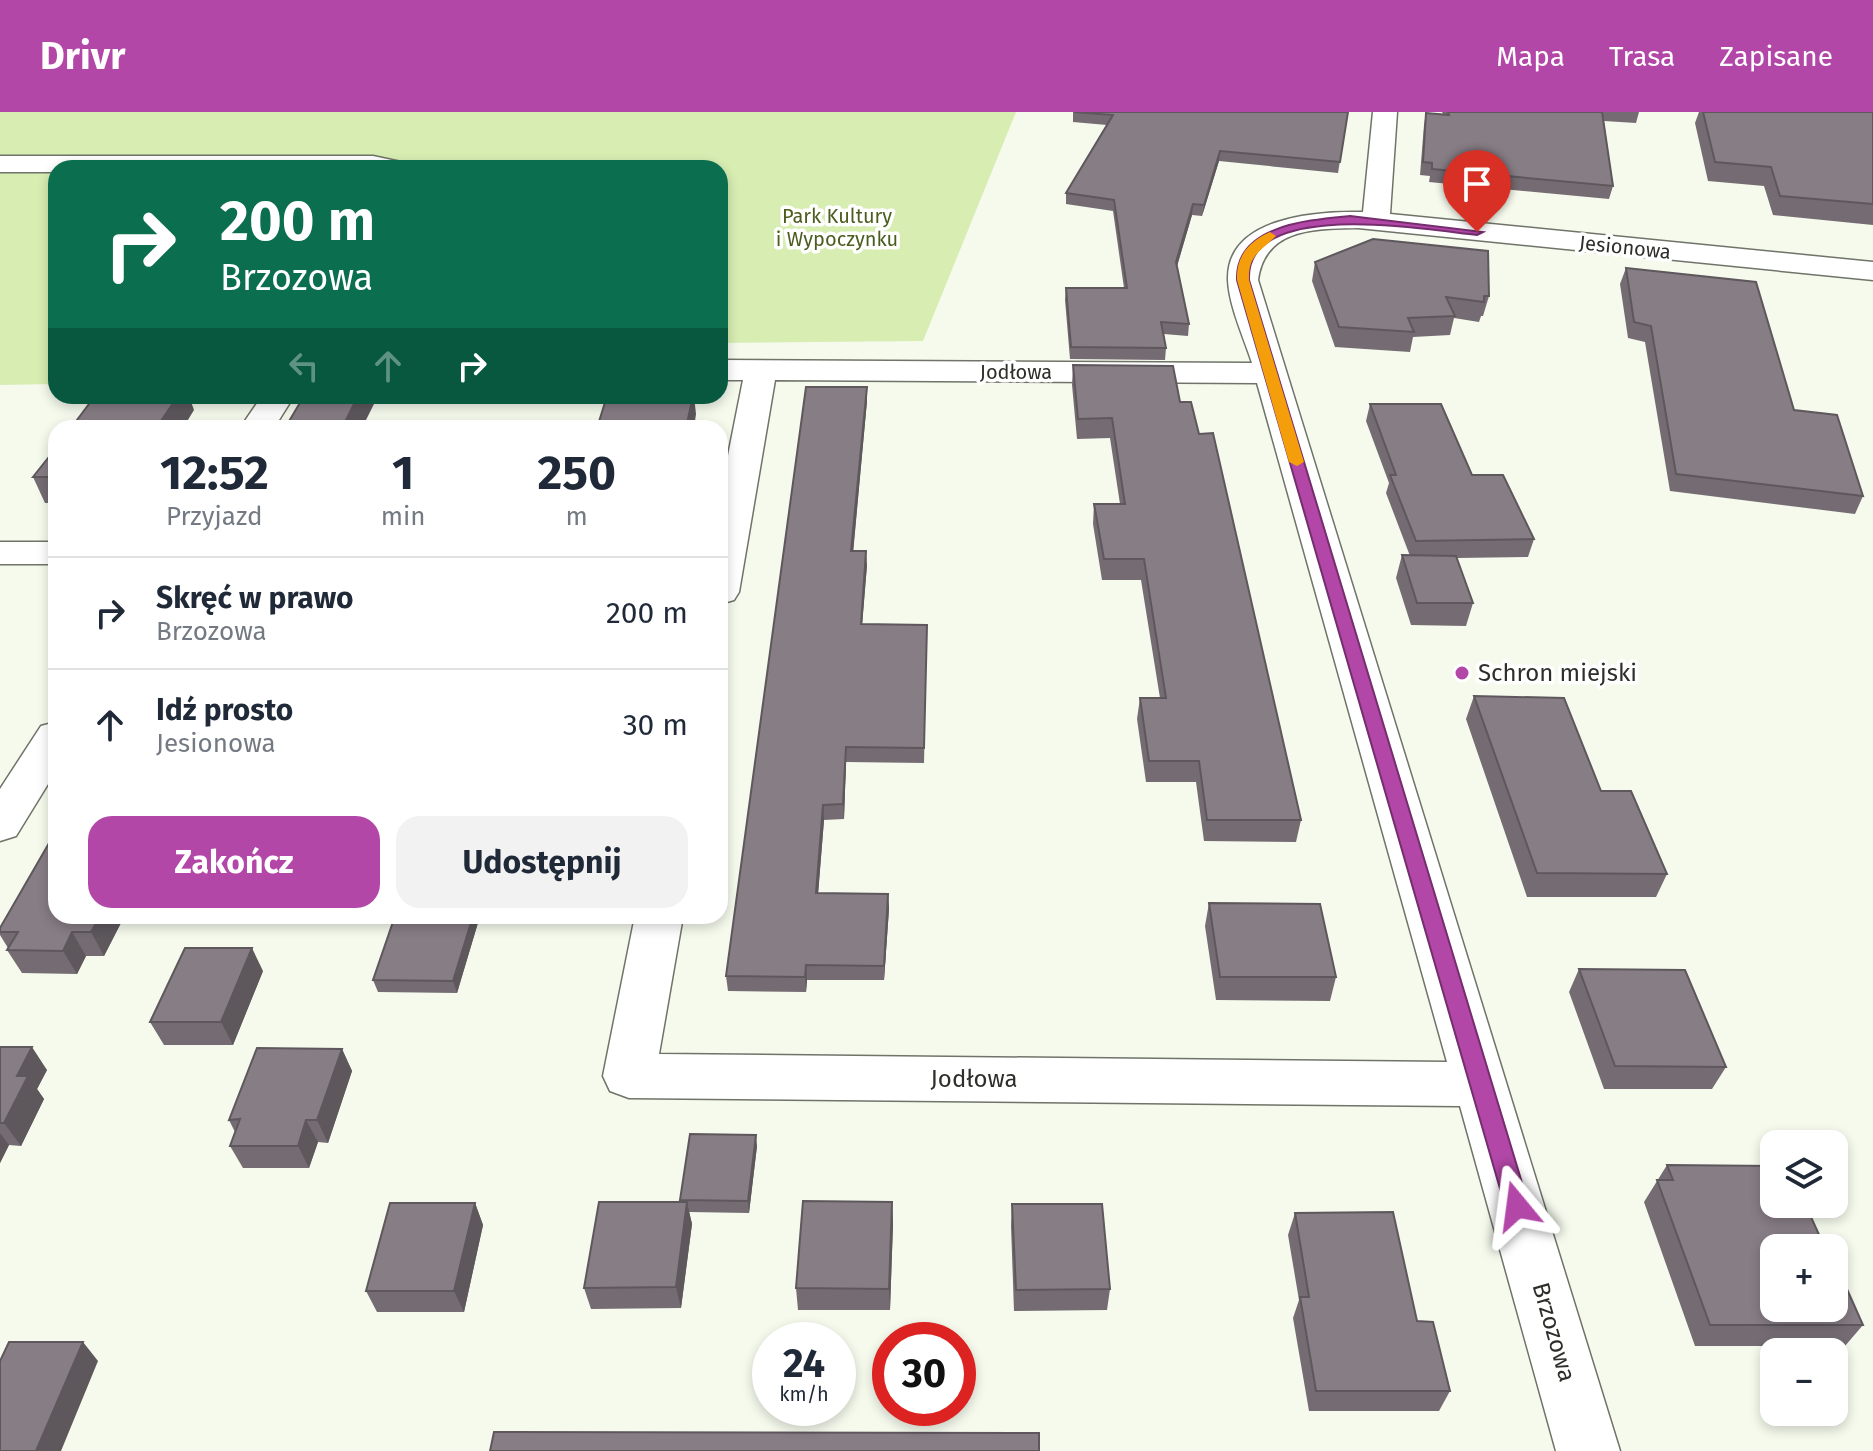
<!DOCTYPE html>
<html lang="pl">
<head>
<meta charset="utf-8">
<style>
  :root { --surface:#fff; --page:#f2f2f3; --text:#1f2937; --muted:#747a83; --line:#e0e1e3; --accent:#b247a8 }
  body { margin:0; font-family:"Fira Sans",sans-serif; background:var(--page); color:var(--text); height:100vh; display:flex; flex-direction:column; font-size:30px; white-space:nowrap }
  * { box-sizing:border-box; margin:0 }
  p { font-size:26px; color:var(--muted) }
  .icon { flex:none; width:44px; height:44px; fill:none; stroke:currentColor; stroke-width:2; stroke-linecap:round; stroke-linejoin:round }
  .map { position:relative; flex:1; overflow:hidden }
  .sheet { position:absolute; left:48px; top:308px; width:680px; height:504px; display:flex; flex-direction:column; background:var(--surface); border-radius:24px; box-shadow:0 4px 12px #0003 }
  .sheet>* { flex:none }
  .hud { position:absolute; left:48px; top:48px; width:680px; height:244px; border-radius:24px; box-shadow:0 4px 12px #0003; background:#0b6e4f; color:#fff; overflow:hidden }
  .fabs { position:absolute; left:1760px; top:1018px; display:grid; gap:16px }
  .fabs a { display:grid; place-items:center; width:88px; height:88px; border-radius:16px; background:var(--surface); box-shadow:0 4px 12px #0003; font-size:40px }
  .speed { position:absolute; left:752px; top:1210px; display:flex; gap:16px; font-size:40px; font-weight:700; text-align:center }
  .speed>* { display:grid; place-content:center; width:104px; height:104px; border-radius:50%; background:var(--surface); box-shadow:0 4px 12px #0003; line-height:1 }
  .speed small { font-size:20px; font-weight:400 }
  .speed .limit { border:12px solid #d22; background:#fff; color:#111 }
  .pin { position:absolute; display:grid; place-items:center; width:68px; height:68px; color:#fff; margin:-82px -34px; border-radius:50% 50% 50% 0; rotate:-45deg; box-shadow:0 0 8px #0007 }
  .pin .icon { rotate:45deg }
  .me { position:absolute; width:88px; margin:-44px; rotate:344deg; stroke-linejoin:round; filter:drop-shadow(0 0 6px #0008) }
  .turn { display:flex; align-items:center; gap:28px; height:168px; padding:0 40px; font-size:36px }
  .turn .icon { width:104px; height:104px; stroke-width:2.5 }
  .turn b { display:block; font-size:56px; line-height:68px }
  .lanes { display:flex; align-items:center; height:76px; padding:0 40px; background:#0003; justify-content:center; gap:40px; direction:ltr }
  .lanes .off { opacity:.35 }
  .eta { display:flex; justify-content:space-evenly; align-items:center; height:136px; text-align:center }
  .eta b { font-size:48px; font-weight:700; line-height:56px }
  .action { display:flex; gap:16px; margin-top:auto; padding:16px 40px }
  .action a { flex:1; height:92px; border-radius:24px; background:var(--accent); color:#fff; font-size:32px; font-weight:700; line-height:92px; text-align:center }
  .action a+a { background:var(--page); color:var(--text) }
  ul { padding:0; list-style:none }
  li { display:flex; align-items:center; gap:24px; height:112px; padding:0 40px; border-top:2px solid var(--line) }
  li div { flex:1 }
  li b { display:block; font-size:30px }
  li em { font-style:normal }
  header { display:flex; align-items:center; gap:48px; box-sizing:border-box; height:112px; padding:0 40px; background:var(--accent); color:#fff }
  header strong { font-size:38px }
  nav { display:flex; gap:44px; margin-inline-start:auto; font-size:28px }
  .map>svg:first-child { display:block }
  .green { fill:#d7edb2 }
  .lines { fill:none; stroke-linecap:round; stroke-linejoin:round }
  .minor-casing { stroke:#6f7368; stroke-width:3 }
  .minor { fill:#fff; fill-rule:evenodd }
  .wall { fill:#746c72 }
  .shaded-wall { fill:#5e585d }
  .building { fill:#877d85; stroke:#5e585d; stroke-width:2 }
  .route { fill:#b247a8; stroke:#742e6d; stroke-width:2 }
  .slow { fill:#f59e0b }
  .poi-dot { fill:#b247a8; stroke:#fff; stroke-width:3 }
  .labels { text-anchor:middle; stroke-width:7; stroke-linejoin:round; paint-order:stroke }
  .far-park-label { font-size:20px; fill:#4b5e1f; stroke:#fff }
  .far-street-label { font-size:20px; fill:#2e2f2b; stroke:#fff }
  .poi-label { font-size:24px; fill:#2e2f2b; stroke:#fff; text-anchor:start }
  .street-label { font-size:24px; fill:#2e2f2b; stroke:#fff }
</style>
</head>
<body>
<header>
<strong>Drivr</strong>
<nav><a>Mapa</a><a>Trasa</a><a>Zapisane</a></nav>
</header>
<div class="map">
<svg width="1873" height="1339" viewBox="0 0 1873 1339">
  <rect width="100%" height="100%" fill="#f5faed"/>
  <!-- green -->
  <path class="green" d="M 0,0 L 1016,0 L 923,229 L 720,231 L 720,56 L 56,56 L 56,272 L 0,273 Z"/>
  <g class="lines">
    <!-- minor casing -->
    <g class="minor-casing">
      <path id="minor" d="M 1373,0 L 1397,0 L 1390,102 L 1873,150 L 1873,168 L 1358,116 C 1314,117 1265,116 1258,168 L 1620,1339 L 1556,1339 L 1460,994 L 629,986 L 610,979 L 603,964 L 635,804 L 683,804 L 659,942 L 1447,950 L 1257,271 L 775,268 L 739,480 L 734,488 L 720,492 L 720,384 L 743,268 L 720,268 L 720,248 L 1252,251 C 1244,226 1229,194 1228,168 C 1226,104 1319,99 1363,100 Z
        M 0,44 L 373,44 L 401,50 L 405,56 L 56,56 L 56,60 L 0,60 Z
        M 262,284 L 294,284 L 274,316 L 240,316 Z
        M 0,430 L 56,430 L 56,452 L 0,452 Z
        M 56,610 L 56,659 L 16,724 L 0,729 L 0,677 L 41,614 Z"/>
    </g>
    <!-- minor -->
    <use href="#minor" class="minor"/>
  </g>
  <!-- wall -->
  <path class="wall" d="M 1073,0 L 1348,0 L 1338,61 L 1219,49 L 1202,104 L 1192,103 L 1177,154 L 1189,212 L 1188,224 L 1164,222 L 1166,236 L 1165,248 L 1070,247 L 1065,188 L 1066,176 L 1124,176 L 1113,99 L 1066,92 L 1066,81 L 1107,13 L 1073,10 Z
    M 1442,0 L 1639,0 L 1636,11 L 1604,9 L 1613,74 L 1609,87 L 1429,70 L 1430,64 L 1420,63 L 1424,13 L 1426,1 L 1443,2 Z
    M 1699,0 L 1873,0 L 1873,113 L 1773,103 L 1764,74 L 1708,69 L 1695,11 Z
    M 1315,150 L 1489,184 L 1483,204 L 1481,204 L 1479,210 L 1454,206 L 1450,223 L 1413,225 L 1410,240 L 1335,235 L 1312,169 Z
    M 1626,156 L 1794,298 L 1863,384 L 1855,402 L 1670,379 L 1645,230 L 1628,226 L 1620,172 Z
    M 1073,253 L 1180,290 L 1199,322 L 1301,708 L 1296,730 L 1204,729 L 1196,670 L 1146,670 L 1137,607 L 1140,586 L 1160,586 L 1141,468 L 1102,468 L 1093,412 L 1094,392 L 1120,392 L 1110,326 L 1077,327 L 1072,273 Z
    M 867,275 L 867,289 L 853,439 L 867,453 L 862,512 L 927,513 L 924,651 L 846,650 L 844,707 L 824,708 L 818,781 L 888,782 L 889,797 L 884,868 L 807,868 L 806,880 L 728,879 L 726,864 Z
    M 1370,292 L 1472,363 L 1534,427 L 1528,445 L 1457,446 L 1473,491 L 1466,514 L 1411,513 L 1396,466 L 1402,443 L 1410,444 L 1386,381 L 1389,371 L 1366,309 Z
    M 56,336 L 56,391 L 45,391 L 33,365 Z
    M 1474,584 L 1601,679 L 1667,762 L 1656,785 L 1527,785 L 1466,607 Z
    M 1209,791 L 1336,865 L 1330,889 L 1216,888 L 1205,814 Z
    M 56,804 L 127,804 L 124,805 L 104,844 L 86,844 L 77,862 L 22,861 L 7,838 L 8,836 L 0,823 L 0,816 Z
    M 480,804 L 457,881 L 378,880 L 373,868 Z
    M 1579,857 L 1726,955 L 1712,977 L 1604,977 L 1569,880 Z
    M 263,859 L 233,933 L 164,933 L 150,910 Z
    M 0,935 L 47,958 L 37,977 L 44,987 L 21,1034 L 9,1033 L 0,1051 Z
    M 342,937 L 352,959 L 328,1031 L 318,1030 L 309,1056 L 243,1056 L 230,1034 L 235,1020 L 229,1008 Z
    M 757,1034 L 749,1101 L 689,1100 L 692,1112 L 681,1196 L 591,1197 L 584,1176 L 680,1090 L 680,1088 Z
    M 1667,1053 L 1821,1127 L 1863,1213 L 1845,1234 L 1695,1234 L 1644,1090 Z
    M 892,1090 L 893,1112 L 890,1198 L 798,1198 L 796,1176 Z
    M 475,1091 L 483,1113 L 464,1200 L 377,1200 L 366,1179 Z
    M 1012,1092 L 1110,1177 L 1107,1198 L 1014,1199 L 1011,1114 Z
    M 1295,1101 L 1417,1209 L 1450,1279 L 1439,1299 L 1309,1299 L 1293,1206 L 1299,1188 L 1288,1123 Z"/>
  <!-- shaded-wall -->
  <path class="shaded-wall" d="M 1220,39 L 1219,49 L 1202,104 L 1204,93 Z
    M 1193,92 L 1192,103 L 1175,161 L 1176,150 Z
    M 867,275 L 867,289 L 852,453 L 851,439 Z
    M 178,284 L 189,284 L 194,298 L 183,316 L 156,316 Z
    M 358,284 L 378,284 L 362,316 L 342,316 Z
    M 689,284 L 694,284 L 696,302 L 694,316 L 686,316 Z
    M 866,439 L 867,453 L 861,527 L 861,512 Z
    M 846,635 L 846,650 L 844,707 L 843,692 Z
    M 823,693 L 824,708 L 817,796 L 816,781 Z
    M 888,782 L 889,797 L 884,868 L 884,854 Z
    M 100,804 L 127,804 L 124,805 L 104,844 L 91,820 Z
    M 473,804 L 480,804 L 457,881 L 453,869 Z
    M 72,820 L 86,844 L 77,862 L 63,839 Z
    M 252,836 L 263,859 L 233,933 L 221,910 Z
    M 806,853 L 807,868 L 806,880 L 805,865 Z
    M 32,935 L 47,958 L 37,977 L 44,987 L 21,1034 L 4,1011 L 17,964 Z
    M 342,937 L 352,959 L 328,1031 L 317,1008 Z
    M 306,1008 L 318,1030 L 309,1056 L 298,1034 Z
    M 0,1021 L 9,1033 L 0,1051 Z
    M 756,1023 L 757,1034 L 749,1101 L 748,1089 Z
    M 687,1090 L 692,1112 L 681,1196 L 676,1175 Z
    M 892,1090 L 893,1112 L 890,1198 L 889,1177 Z
    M 475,1091 L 483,1113 L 464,1200 L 454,1179 Z
    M 83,1230 L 98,1249 L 61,1339 L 36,1339 Z"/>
  <!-- building -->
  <path class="building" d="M 1074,0 L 1348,0 L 1340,50 L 1220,39 L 1204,93 L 1193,92 L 1176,150 L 1189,212 L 1161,210 L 1166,236 L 1071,235 L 1066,176 L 1127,176 L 1114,88 L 1066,81 L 1113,3 Z
    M 1448,0 L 1602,0 L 1613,74 L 1432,57 L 1432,51 L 1423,50 L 1426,1 L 1449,3 Z
    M 1703,0 L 1873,0 L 1873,92 L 1780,84 L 1771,55 L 1715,50 Z
    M 1373,127 L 1488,139 L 1489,184 L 1484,184 L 1484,190 L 1446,185 L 1455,204 L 1408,206 L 1414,220 L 1339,215 L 1315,150 Z
    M 1626,156 L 1756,170 L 1794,298 L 1837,303 L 1863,384 L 1676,362 L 1651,214 L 1634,210 Z
    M 1073,253 L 1173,254 L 1180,290 L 1191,290 L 1199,322 L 1213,321 L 1301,708 L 1207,708 L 1199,649 L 1149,649 L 1140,586 L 1166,586 L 1144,447 L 1104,447 L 1094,392 L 1125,392 L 1112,306 L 1078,307 Z
    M 806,275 L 867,275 L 851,439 L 866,439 L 861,512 L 927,513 L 924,636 L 846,635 L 843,692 L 823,693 L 816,781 L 888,782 L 884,854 L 806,853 L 805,865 L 726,864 Z
    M 95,284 L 178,284 L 156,316 L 71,316 Z
    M 304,284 L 358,284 L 342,316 L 285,316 Z
    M 607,284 L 693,284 L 686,316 L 597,316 Z
    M 1370,292 L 1441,292 L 1472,363 L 1503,363 L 1534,427 L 1416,429 L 1390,363 L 1396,363 Z
    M 56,336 L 56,365 L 33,365 Z
    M 1402,443 L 1456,444 L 1473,491 L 1417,491 Z
    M 1474,584 L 1564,586 L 1601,679 L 1631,679 L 1667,762 L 1537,761 Z
    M 56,719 L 56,804 L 100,804 L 91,820 L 72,820 L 63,839 L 7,838 L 18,820 L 0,820 L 0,816 Z
    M 1209,791 L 1320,792 L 1336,865 L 1220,865 Z
    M 395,804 L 473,804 L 453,869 L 373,868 Z
    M 185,836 L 252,836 L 221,910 L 150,910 Z
    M 1579,857 L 1685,858 L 1726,955 L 1615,954 Z
    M 0,935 L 32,935 L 17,964 L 28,964 L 4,1011 L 0,1011 Z
    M 257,936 L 342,937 L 317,1008 L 306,1008 L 298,1034 L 230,1034 L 240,1007 L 229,1008 Z
    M 690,1022 L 756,1023 L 748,1089 L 680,1088 Z
    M 1667,1053 L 1774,1054 L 1774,1092 L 1805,1092 L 1821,1127 L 1825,1127 L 1829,1136 L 1774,1136 L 1774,1196 L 1834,1196 L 1834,1148 L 1863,1213 L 1710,1213 L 1657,1068 L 1673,1068 Z
    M 803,1089 L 892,1090 L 889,1177 L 796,1176 Z
    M 599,1090 L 687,1090 L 676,1175 L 584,1176 Z
    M 390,1091 L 475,1091 L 454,1179 L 366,1179 Z
    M 1012,1092 L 1102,1092 L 1110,1177 L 1016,1178 Z
    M 1393,1100 L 1417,1209 L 1433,1210 L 1450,1279 L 1316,1279 L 1300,1185 L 1309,1185 L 1295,1101 Z
    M 9,1230 L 83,1230 L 36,1339 L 0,1339 L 0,1249 Z
    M 494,1320 L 1039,1321 L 1039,1339 L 490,1339 Z"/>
  <!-- route -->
  <path class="route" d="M 1350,104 L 1483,120 L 1477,123 C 1427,118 1245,85 1249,168 L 1529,1094 L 1525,1102 L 1517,1105 L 1509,1102 L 1505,1094 L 1237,168 C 1235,113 1309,108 1350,104 Z"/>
  <!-- slow -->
  <path class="slow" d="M 1270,120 L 1276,124 C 1260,140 1248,143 1249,168 L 1304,350 L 1297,354 L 1289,350 L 1237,168 C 1236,145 1248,130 1270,120 Z"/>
  <!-- markers -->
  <circle class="poi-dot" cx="1462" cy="561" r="8"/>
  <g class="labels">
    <!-- far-park labels -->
    <g class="far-park-label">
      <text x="837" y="111">Park Kultury<tspan x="837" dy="23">i Wypoczynku</tspan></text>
    </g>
    <!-- far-street labels -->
    <g class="far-street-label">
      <text transform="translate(1625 135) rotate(6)" y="7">Jesionowa</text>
      <text x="1016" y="267">Jodłowa</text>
    </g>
    <!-- poi labels -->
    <g class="poi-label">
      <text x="1478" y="569">Schron miejski</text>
    </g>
    <!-- street labels -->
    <g class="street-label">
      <text x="974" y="975">Jodłowa</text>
      <text transform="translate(1554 1220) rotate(74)" y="8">Brzozowa</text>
    </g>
  </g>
</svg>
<div class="fabs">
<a><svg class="icon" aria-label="layers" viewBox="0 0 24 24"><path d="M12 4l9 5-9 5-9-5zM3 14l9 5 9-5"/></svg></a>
<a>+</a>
<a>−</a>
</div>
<div class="speed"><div>24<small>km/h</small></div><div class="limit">30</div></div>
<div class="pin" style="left:1477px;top:120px;background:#d93025"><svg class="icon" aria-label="arrive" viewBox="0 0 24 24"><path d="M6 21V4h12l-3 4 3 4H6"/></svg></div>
<svg class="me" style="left:1517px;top:1094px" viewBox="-20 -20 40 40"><path d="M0-17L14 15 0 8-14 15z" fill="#b247a8" stroke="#fff" stroke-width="4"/></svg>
<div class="hud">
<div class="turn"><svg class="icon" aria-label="right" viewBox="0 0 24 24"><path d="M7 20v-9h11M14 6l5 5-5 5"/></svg><div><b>200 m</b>Brzozowa</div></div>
<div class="lanes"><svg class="icon off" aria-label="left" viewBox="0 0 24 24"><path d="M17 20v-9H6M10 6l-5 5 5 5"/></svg><svg class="icon off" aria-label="ahead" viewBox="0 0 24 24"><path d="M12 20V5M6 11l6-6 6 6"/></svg><svg class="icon" aria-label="right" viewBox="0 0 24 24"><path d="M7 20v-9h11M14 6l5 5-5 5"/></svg></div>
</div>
<section class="sheet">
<div class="eta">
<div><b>12:52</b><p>Przyjazd</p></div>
<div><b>1</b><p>min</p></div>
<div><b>250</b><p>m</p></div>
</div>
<ul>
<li><svg class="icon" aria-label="right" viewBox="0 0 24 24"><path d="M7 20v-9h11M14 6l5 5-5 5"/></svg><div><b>Skręć w prawo</b><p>Brzozowa</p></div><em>200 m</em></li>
<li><svg class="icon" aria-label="ahead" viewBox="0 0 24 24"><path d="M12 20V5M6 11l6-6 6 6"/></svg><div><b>Idź prosto</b><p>Jesionowa</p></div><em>30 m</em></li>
</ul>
<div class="action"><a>Zakończ</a><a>Udostępnij</a></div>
</section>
</div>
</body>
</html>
